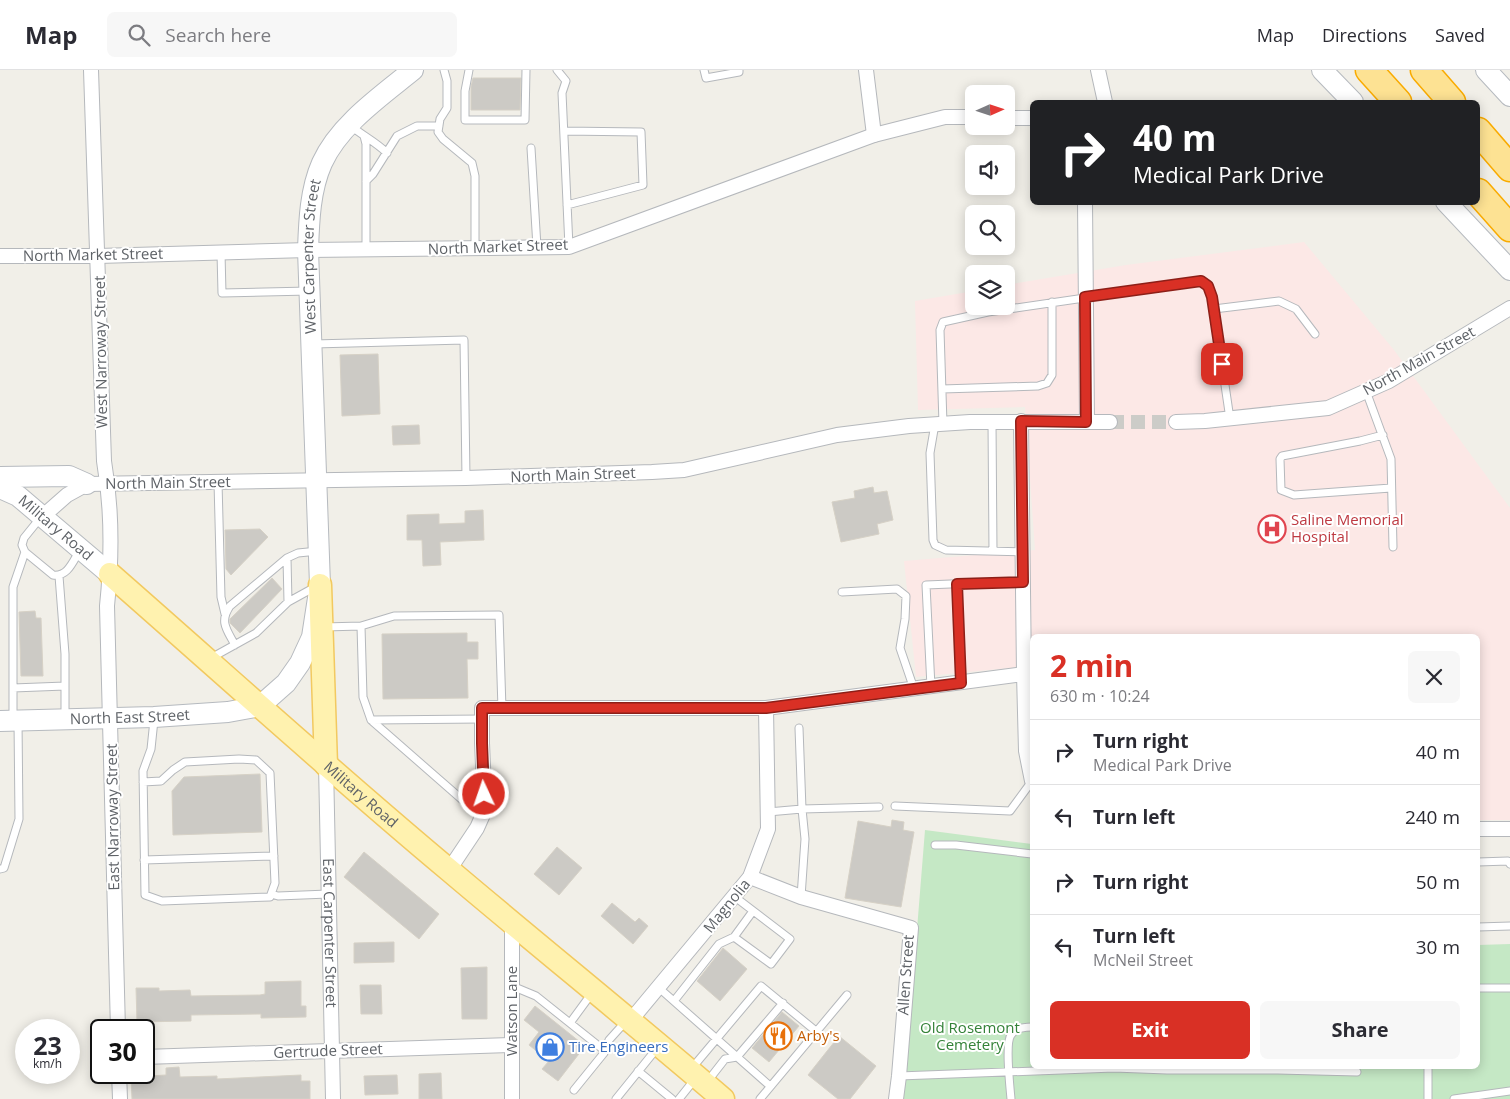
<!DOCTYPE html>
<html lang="en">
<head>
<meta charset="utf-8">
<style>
  :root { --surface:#fff; --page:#f7f7f7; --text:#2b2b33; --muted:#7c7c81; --line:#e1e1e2; --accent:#d93025 }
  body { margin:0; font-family:"Open Sans",sans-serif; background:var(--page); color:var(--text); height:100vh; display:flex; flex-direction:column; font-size:19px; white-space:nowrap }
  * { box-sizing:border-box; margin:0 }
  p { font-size:16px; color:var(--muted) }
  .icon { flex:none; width:28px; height:28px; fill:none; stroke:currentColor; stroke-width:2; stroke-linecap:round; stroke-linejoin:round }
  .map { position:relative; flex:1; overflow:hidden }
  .drawer { position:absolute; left:1030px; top:564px; width:450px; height:435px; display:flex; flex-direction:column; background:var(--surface); border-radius:8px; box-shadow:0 2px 12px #0003 }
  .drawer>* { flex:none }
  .banner { position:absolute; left:1030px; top:30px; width:450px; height:105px; border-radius:8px; box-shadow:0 2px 12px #0003; background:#202124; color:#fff; overflow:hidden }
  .needle { width:32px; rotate:87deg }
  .buttons { position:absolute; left:965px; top:15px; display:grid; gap:10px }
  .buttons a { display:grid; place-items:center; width:50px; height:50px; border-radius:8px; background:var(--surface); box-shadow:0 2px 12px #0003; font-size:25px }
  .speed { position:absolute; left:15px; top:949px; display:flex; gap:10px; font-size:25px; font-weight:700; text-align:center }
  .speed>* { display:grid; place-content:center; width:65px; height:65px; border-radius:50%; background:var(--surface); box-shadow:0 2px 12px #0003; line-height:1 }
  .speed small { font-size:12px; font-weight:400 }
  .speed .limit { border:2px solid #111; border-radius:8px; background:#fff; color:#111 }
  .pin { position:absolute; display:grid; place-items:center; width:42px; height:42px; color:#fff; margin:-21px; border-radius:10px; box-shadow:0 2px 8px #0006 }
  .me { position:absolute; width:55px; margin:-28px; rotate:357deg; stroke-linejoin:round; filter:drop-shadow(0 0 4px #0008) }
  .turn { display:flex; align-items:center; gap:18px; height:105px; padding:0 20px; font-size:22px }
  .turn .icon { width:65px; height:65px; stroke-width:2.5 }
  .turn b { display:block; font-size:35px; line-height:42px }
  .round { display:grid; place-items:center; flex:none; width:52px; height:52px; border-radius:8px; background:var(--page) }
  .overview { display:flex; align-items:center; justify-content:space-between; height:85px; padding:0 20px }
  h1 { font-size:30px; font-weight:700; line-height:38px; color:var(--accent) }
  .cta { display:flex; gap:10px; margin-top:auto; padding:10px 20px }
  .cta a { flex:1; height:58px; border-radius:8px; background:var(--accent); color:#fff; font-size:20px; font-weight:700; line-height:58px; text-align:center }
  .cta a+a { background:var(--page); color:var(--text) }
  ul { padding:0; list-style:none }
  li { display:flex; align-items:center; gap:15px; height:65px; padding:0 20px; border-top:1px solid var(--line) }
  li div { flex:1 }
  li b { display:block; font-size:19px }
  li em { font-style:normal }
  header { display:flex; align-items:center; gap:30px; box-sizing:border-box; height:70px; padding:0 25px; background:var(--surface); border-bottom:1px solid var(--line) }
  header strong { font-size:24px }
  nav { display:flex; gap:28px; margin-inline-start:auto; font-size:18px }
  .search { width:350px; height:45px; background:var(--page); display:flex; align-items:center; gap:12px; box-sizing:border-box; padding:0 18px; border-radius:8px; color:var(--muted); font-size:19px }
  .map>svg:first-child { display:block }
  .medical { fill:#fce8e6 }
  .green { fill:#c5e8c5 }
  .building { fill:#cccac5; stroke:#d6d1c6 }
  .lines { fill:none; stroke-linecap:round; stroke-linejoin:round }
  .minor-tunnel { stroke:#ccccc8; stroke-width:14; stroke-dasharray:14 7; stroke-linecap:butt }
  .service-casing { stroke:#b5b8bc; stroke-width:9 }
  .minor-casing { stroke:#b5b8bc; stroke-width:16 }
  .secondary-casing { stroke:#b6babf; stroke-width:22 }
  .primary-casing { stroke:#f2c960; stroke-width:25 }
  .motorway-casing { stroke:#f9ab00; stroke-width:29 }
  .service { stroke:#fff; stroke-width:7 }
  .minor { stroke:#fff; stroke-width:14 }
  .secondary { stroke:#fff; stroke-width:20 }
  .primary { stroke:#fff2af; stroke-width:22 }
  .motorway { stroke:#fde293; stroke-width:26 }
  .route-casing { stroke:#8d1f18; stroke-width:12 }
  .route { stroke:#d93025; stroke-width:9 }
  .labels { text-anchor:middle; stroke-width:4; stroke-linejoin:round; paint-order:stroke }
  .street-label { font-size:15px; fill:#5f6368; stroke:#fff }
  .health-label { font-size:15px; fill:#be3a42; stroke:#fff; text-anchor:start }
  .park-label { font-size:15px; fill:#348238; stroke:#fff }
  .food-label { font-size:15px; fill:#c56008; stroke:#fff; text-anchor:start }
  .shop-label { font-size:15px; fill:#366cbe; stroke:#fff; text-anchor:start }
</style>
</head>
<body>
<header>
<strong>Map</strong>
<div class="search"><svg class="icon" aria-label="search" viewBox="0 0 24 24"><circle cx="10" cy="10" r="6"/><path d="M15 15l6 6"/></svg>Search here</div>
<nav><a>Map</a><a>Directions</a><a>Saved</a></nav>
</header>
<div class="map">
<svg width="1510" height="1029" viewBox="0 0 1510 1029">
  <rect width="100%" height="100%" fill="#f1efe8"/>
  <!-- medical -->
  <path class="medical" d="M 1304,172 L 1394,280 L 1510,438 L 1510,750 L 1478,750 L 1478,566 L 1032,566 L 1032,596 L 916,607 L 904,491 L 1035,480 L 1025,337 L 918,340 L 915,231 L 974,221 L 974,236 L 1006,236 L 1006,215 L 1126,195 Z"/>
  <!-- green -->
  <path class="green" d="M 925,760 L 1032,774 L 1032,996 L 1478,996 L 1478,875 L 1510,874 L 1510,1029 L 901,1029 L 906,996 Z"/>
  <!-- building -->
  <path class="building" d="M 473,8 L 521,8 L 520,40 L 471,40 L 471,17 Z
    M 378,284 L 380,344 L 342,346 L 340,285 Z
    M 419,355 L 420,374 L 393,375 L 392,356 Z
    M 873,417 L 874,423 L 887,421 L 893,450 L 877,454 L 879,464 L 841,472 L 832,432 L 855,428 L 854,421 Z
    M 483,440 L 484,470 L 440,472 L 441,495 L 423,496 L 422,470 L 407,470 L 407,445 L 439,444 L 439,454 L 465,453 L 465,441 Z
    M 260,459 L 268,467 L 231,505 L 226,499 L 225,460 Z
    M 272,508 L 282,519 L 240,563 L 230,553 L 230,549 Z
    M 35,541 L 36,548 L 41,548 L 43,606 L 21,606 L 19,542 Z
    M 467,563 L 467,572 L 478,572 L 478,589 L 467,589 L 468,628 L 383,629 L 382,564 Z
    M 260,704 L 262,762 L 173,765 L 172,721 L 184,707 Z
    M 892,750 L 904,752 L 903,760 L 914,762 L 901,837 L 845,828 L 858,751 L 891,757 Z
    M 557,777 L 582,798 L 559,825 L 534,804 Z
    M 364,782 L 439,844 L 419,869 L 344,807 Z
    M 612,833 L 635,852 L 639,848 L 648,856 L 633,874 L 601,846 Z
    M 394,872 L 394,892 L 354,893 L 354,873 Z
    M 723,878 L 747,899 L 720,931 L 697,911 Z
    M 487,897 L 487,949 L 462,949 L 461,898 Z
    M 301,911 L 301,936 L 306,936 L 306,947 L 261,948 L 261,944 L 191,945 L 191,951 L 137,952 L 136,918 L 159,918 L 159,921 L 190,920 L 191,926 L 260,925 L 265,924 L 265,912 Z
    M 360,915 L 381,915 L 382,944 L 361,944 Z
    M 535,936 L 585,976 L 558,1011 L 542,999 L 549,991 L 529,975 L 539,962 L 524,950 Z
    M 782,942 L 799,956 L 769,992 L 752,978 Z
    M 839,966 L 876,996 L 850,1029 L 838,1029 L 808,1005 Z
    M 179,997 L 180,1007 L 217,1006 L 217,1009 L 301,1005 L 301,1011 L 310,1011 L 310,1029 L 132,1029 L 131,1007 L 166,1005 L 166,998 Z
    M 441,1003 L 442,1029 L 419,1029 L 419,1004 Z
    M 397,1005 L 398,1024 L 365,1025 L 364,1006 Z"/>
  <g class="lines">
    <!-- minor-tunnel -->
    <path class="minor-tunnel" d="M 1110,352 L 1176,352"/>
    <!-- service casing -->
    <g class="service-casing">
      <path id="service" d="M 444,0 L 447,11 L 447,38 L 440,49 L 438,62 L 443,69 L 472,93 L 475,106 L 475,178
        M 469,0 L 465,21 L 465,50 L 525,50 L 526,0
        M 557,0 L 566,11 L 562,23 L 569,177
        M 704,0 L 706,8 L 739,2 L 739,0
        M 351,56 C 363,66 376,72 387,83
        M 564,61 L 641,62 L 643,115 L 567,135
        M 364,66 L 366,74 L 366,179
        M 531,78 L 537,177
        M 366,111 L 373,104 L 397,66 L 417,56 L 439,56
        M 221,183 L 222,223 L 309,221
        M 1214,239 L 1279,231 L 1296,239 L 1315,264
        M 314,274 L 464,270 L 466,408
        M 942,319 L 1038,316 L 1047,313 L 1052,305 L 1052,232
        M 1366,321 L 1391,389 L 1393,477
        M 992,352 L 993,481
        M 935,354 L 930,383 L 933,470 L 935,475 L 946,480 L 1023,482
        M 943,354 L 940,260 L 943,252 L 988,242 L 1201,211 L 1208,216 L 1212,227 L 1230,349
        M 1383,365 L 1360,371 L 1282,386 L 1280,389 L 1281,420 L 1294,425 L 1391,418
        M 218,412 L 221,527 L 225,544
        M 41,447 L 24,468 L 22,475 L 25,482 L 53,505 C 68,507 73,491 80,480
        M 59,506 L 65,584 L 65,648
        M 957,514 L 961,613
        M 842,522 L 897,519 L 906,526 L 905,549 L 900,578 L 914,619
        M 288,532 L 287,488 L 298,483 L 318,481
        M 324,557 L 361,556
        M 235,575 C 227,560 219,552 230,536 L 287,488
        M 211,588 L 256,563 L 288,532 L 317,516
        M 931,617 L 926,515 L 1023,511
        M 13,618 L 65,616
        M 482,649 L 371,650 L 363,627 L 361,556 L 394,546 L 499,545 L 502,639
        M 13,650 L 13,517 L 25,482
        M 371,650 L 482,747
        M 143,712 L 161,711 L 173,700 L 185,692 L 239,689 L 256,690 L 270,703 L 275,813 L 270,827 L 162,831 L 145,825 L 143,701 L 151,679 L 154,650
        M 895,736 L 1010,741 L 1032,711
        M 768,742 L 802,739 L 799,658
        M 935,775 L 956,775 L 1032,784
        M 144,790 L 274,786
        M 1478,792 L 1508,791 L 1510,794
        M 0,799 L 4,798 L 19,749 L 18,651
        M 271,824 L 278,826 L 328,824
        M 801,827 L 805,769 L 802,739 L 879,737
        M 1478,857 L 1510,856
        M 734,867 L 771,894 L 790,869 L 735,827
        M 512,916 L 536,926 L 605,981
        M 659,918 L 770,1016
        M 1478,918 L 1510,918
        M 674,931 L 719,874 L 734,867 L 753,841
        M 570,953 L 592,923
        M 1428,996 L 1428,1029
        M 692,998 L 761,916 L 817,962
        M 638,1001 L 672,1029
        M 899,1006 L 1114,998 L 1167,1000 L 1278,1000 L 1357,1002
        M 707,1012 L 725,989 L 737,987 L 783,933
        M 574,1020 L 604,983 L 609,970 L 627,950
        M 616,1029 L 658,977
        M 679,1029 L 695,1009
        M 760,1029 L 847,925
        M 1011,1029 C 1010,1017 1005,973 1011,965 C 1015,958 1025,957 1032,957
        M 1454,1029 L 1510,1021"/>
    </g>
    <!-- minor casing -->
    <g class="minor-casing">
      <g id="minor">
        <path d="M 91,0 L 104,391 C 112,438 112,488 107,536 L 118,960"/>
        <path d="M 866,0 L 874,65"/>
        <path d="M 1098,0 L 1105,32"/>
        <path d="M 1006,48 L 1032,48"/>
        <path d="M 1085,132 L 1087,352"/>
        <path d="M 0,186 L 98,186 L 308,180 L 569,177 L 874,65 L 945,47 L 974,47"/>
        <path d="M 1021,351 L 1024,604"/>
        <path d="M 1176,352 L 1205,351 L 1328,338 L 1389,311 L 1510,238"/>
        <path d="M 42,447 L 67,425 L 87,414 L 466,408 L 652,402 L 684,400 L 837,365 L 909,356 L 970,352 L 1110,352"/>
        <path id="s1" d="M 326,695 L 333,1029"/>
        <path d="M 1478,759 L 1510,759"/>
        <path d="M 449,800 L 477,758 L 485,740 L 482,673 L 482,638 L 766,638 L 1024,604 L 1026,681 L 1032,711"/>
        <path d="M 750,807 L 801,827 L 911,858 L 899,1006 L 896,1029"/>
        <path d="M 512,852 L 512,1029"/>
        <path d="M 631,950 L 750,807 L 768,759 L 766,638"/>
        <path d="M 144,987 L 512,975"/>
        <path d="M 119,1002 L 120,1029"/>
      </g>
    </g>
    <!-- secondary casing -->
    <g class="secondary-casing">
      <g id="secondary">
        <path d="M 1322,0 L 1353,32"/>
        <path d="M 1486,0 L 1510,26"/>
        <path d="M 1446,132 L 1510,200"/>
        <path d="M 0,407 L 69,406 L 87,414"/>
        <path id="s2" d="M 0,418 L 18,426 L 110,504"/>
        <path id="s3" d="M 0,651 L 154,647 L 228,642 L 260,636 L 286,613 L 300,593 L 312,567 L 320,515 L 308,180 C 309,151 310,120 322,93 C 339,55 381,26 413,0"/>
      </g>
    </g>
    <!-- primary casing -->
    <g class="primary-casing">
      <g id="primary">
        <path id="s4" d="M 110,504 C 223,603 334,704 449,800 C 540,877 633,952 723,1029"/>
        <path d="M 320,515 L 326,695"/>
      </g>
    </g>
    <!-- motorway casing -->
    <g class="motorway-casing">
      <path id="motorway" d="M 1369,0 L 1398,32
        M 1424,0 L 1452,32
        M 1478,61 L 1510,98
        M 1478,122 L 1510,158"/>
    </g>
    <!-- service -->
    <use href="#service" class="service"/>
    <!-- minor -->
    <use href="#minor" class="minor"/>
    <!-- secondary -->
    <use href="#secondary" class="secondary"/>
    <!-- primary -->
    <use href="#primary" class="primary"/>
    <!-- motorway -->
    <use href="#motorway" class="motorway"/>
  </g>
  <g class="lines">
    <!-- route casing -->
    <g class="route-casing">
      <path id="route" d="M 484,724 L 482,673 L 482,638 L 766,638 L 961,613 L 957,514 L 1023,512 L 1021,351 L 1086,352 L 1085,227 L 1201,211 L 1208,216 L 1212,227 L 1222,294"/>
    </g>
    <!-- route -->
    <use href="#route" class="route"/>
  </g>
  <!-- icons -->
  <defs>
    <g id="hospital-ring" transform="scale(1.4375)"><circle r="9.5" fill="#fff" stroke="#e0444e" stroke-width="1.5"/><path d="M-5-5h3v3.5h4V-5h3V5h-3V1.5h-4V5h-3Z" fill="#e0444e"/></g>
    <g id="restaurant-ring" transform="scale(1.4375)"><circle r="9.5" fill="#fff" stroke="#e8710a" stroke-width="1.5"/><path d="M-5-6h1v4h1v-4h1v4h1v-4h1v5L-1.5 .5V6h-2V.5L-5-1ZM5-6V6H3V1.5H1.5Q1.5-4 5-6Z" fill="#e8710a"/></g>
    <g id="shop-ring" transform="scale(1.4375)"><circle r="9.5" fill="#fff" stroke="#3f7fe0" stroke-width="1.5"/><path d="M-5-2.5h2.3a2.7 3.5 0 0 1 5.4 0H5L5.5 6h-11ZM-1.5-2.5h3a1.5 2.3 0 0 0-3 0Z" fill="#3f7fe0"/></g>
  </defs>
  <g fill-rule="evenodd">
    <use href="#hospital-ring" x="1272" y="459"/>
    <use href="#restaurant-ring" x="778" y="966"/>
    <use href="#shop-ring" x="550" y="977"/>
  </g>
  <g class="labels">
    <!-- street labels -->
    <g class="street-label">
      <text transform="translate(498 177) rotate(-2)" y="5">North Market Street</text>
      <text transform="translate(93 185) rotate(-1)" y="5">North Market Street</text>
      <text dy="5" stroke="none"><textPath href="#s3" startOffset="730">West Carpenter Street</textPath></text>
      <text transform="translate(101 282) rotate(-91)" y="5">West Narroway Street</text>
      <text transform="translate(1419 291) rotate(-29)" y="5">North Main Street</text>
      <text transform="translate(573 405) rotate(-2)" y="5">North Main Street</text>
      <text transform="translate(168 413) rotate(-1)" y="5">North Main Street</text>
      <text dy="5" stroke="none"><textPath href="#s2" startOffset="69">Military Road</textPath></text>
      <text dy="5" stroke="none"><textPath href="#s3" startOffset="130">North East Street</textPath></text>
      <text dy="5" stroke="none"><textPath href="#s4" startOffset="334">Military Road</textPath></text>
      <text transform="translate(113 747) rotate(-91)" y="5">East Narroway Street</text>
      <text transform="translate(727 836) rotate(-51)" y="5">Magnolia</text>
      <text dy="5" stroke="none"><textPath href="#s1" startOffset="168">East Carpenter Street</textPath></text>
      <text transform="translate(906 905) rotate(-86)" y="5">Allen Street</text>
      <text transform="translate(512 941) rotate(-90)" y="5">Watson Lane</text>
      <text transform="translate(328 981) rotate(-2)" y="5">Gertrude Street</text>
    </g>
    <!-- health labels -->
    <g class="health-label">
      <text x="1291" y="455">Saline Memorial<tspan x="1291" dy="17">Hospital</tspan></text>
    </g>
    <!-- park labels -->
    <g class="park-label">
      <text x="970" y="963">Old Rosemont<tspan x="970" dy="17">Cemetery</tspan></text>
    </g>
    <!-- food labels -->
    <g class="food-label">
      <text x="797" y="971">Arby's</text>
    </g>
    <!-- shop labels -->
    <g class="shop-label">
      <text x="569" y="982">Tire Engineers</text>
    </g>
  </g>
</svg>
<div class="buttons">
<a><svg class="needle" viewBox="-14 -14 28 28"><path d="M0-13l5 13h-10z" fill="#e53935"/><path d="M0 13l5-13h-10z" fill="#7c7c81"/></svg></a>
<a><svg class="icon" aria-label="sound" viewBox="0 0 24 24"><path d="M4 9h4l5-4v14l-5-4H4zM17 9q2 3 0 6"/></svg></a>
<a><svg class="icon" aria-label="search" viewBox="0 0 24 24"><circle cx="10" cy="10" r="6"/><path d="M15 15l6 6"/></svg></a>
<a><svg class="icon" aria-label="layers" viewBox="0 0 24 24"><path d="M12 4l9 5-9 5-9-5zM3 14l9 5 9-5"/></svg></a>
</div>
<div class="speed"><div>23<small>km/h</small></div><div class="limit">30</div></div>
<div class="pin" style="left:1222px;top:294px;background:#d93025"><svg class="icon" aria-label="arrive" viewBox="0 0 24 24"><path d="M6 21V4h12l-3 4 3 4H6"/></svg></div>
<svg class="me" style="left:484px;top:724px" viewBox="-20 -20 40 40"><circle r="17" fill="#d93025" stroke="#fff" stroke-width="3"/><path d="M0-11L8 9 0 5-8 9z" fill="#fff"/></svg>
<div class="banner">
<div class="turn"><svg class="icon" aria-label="right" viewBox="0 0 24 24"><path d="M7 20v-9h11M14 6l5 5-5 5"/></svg><div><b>40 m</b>Medical Park Drive</div></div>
</div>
<section class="drawer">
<div class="overview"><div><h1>2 min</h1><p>630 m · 10:24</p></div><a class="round"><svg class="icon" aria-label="close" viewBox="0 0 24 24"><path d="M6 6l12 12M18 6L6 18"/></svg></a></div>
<ul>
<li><svg class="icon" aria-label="right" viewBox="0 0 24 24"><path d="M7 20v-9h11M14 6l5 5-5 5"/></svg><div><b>Turn right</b><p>Medical Park Drive</p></div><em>40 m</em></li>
<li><svg class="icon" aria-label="left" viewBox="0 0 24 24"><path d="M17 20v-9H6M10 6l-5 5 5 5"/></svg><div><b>Turn left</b></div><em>240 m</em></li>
<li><svg class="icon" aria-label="right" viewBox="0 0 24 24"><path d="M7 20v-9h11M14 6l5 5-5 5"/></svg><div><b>Turn right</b></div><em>50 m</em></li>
<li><svg class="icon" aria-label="left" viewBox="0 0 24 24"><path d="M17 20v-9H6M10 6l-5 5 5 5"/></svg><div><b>Turn left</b><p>McNeil Street</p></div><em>30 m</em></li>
</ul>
<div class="cta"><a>Exit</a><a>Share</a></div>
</section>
</div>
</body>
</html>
